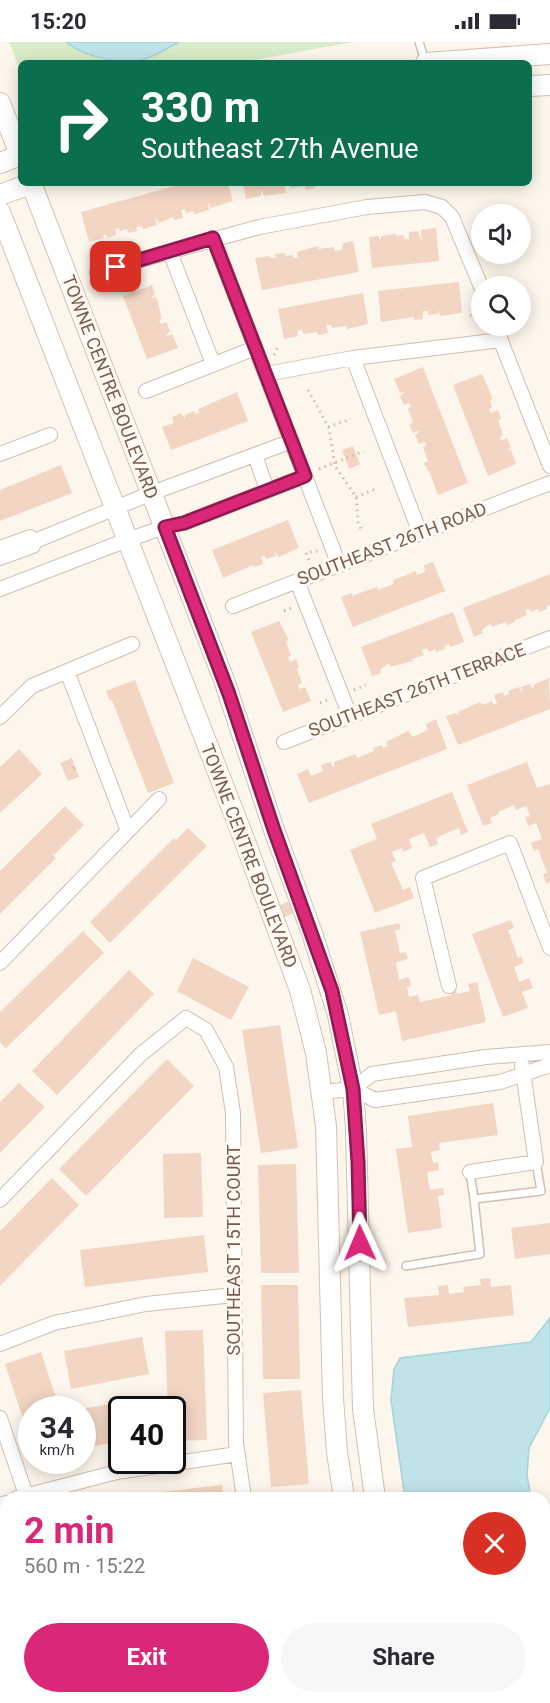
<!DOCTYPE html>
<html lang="en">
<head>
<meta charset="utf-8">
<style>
  :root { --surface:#fff; --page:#f7f7f7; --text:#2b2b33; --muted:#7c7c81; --accent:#db2777 }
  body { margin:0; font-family:Roboto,sans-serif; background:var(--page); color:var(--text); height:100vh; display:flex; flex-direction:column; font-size:22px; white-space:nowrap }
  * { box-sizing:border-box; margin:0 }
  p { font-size:20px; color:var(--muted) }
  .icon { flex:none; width:33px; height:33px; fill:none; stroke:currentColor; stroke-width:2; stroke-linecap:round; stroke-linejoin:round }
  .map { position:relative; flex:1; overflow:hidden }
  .panel { position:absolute; left:0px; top:1450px; width:550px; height:212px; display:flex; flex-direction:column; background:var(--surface); border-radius:18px 18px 0 0; box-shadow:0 3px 15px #0003 }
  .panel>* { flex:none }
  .banner { position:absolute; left:18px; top:18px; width:514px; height:126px; border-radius:9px; box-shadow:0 3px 15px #0003; background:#0b6e4f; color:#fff; overflow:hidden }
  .controls { position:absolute; left:471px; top:162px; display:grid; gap:12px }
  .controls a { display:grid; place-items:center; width:60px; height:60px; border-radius:50%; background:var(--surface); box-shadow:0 3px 15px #0003; font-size:30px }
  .speed { position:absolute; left:18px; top:1354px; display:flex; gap:12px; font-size:30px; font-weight:700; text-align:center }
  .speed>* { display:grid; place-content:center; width:78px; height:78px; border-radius:50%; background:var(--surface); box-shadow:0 3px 15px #0003; line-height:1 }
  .speed small { font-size:15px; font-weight:400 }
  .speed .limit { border:3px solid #111; border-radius:9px; background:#fff; color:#111 }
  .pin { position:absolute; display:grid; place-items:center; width:51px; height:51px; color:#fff; margin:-26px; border-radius:12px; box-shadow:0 3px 9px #0006 }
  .me { position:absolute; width:66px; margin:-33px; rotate:359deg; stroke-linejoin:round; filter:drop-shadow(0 0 4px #0008) }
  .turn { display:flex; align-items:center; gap:21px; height:126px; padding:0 24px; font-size:27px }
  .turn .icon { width:78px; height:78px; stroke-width:2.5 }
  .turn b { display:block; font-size:42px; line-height:51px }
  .round { display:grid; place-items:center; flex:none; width:63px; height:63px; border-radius:32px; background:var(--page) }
  .overview { display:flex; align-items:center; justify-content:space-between; height:102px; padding:0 24px }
  h1 { font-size:36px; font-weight:700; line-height:45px; color:var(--accent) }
  .primary-button { display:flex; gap:12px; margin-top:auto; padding:12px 24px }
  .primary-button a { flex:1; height:69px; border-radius:36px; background:var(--accent); color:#fff; font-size:24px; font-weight:700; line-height:69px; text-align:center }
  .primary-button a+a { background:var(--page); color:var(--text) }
  .status { display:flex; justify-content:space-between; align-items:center; height:42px; padding:0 30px; background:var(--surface); direction:ltr }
  .status svg { height:16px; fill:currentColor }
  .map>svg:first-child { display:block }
  .green { fill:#d8ecc9 }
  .water { fill:#bfe3e8; stroke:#a5d3da; stroke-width:1.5 }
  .building { fill:#f3d5c3 }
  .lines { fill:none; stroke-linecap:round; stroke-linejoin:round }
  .lane-casing { stroke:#d1beb0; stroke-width:10 }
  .street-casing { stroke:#d1beb0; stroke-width:16 }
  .secondary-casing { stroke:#d6c0b0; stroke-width:22 }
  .path { stroke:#d9b8a5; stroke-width:3; stroke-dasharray:1.5 4.5; stroke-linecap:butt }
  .lane { stroke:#fff; stroke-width:7 }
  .street { stroke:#fff; stroke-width:14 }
  .secondary { stroke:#fff; stroke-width:20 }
  .route-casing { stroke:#8e194d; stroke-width:15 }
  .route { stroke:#db2777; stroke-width:10 }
  .labels { text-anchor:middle; stroke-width:6; stroke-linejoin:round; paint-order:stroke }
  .street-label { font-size:18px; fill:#7a5c4d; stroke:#fffaf3 }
</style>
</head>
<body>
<div class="status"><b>15:20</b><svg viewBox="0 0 49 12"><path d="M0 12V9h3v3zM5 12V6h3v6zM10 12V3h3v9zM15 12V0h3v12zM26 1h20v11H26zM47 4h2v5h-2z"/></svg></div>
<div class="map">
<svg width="550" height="1661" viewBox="0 0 550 1661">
  <rect width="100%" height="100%" fill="#fdf6ec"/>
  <!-- green -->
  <path class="green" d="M 9,0 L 353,0 L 238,21 L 21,21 L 21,31 Z"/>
  <!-- water -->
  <path class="water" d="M 66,0 L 179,0 C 167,6 154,15 141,18 C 120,23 82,14 66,0 Z
    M 550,1276 L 550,1366 L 529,1406 L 527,1433 L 531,1456 L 405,1456 L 391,1358 L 394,1327 L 400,1316 L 531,1300 Z
    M 309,1656 L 499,1656 L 501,1661 L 308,1661 Z"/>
  <!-- building -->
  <path class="building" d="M 185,141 L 228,141 L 233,159 L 211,166 L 208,160 L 209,168 L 195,172 L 193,169 L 186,171 L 185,167 L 181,168 L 183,176 L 174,178 L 173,175 L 159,181 L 155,175 L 157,183 L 143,187 L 142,184 L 136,185 L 137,189 L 128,191 L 127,187 L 120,189 L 119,186 L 115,187 L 116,193 L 107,196 L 106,193 L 103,193 L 104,196 L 89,200 L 81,170 Z
    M 243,141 L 314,141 L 315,146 L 306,148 L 305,144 L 291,146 L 290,143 L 285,144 L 286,151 L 264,154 L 261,148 L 261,154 L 246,157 Z
    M 436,186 L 439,219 L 372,226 L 369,195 L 379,194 L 379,197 L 381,197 L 381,194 L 396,192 L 396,194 L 404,193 L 404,197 L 409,197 L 409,190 L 418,189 L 422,200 L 421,188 Z
    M 353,199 L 359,230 L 262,248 L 255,216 L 270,214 L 270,216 L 276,216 L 275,212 L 285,211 L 285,214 L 293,213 L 293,216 L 298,216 L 297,210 L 318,204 L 318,207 L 334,205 L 334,209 L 342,208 L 343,201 Z
    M 459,240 L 462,271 L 440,274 L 438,267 L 438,272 L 428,273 L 428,269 L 423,269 L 423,277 L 414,278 L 414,275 L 381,280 L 378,249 Z
    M 152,243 L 155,252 L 151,256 L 156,255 L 158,261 L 162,277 L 159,278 L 161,282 L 166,280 L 170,289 L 165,295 L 172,292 L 178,306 L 147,317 L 123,254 Z
    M 363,251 L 368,282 L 347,287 L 346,284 L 332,286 L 331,283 L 326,283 L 328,291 L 318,293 L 317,290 L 303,292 L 302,288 L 297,289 L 298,294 L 284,297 L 278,267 Z
    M 423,325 L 468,441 L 438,453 L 429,429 L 428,429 L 424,421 L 428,419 L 423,405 L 426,404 L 425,400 L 419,402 L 415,393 L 421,388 L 413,391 L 409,382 L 413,381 L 408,366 L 411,365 L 409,361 L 404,363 L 400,354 L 405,349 L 400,351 L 394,337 Z
    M 482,332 L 493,357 L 490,358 L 492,365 L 489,367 L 491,371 L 498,368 L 501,377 L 498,378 L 503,393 L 500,394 L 501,399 L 507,396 L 511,406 L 507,407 L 511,408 L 516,422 L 488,434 L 453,343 Z
    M 237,350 L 248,379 L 171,408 L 162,385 L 174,381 L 172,375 L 181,371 L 185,377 L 185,373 L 194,369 L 195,372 L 199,371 L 198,367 Z
    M 353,404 L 360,422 L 349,427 L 342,408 Z
    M 61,423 L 72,451 L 0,479 L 0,448 Z
    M 288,478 L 299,506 L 279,515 L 274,509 L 276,514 L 266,517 L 265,514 L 261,515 L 263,522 L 254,525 L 253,523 L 223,536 L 212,508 Z
    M 433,520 L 445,549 L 353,585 L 341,555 L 352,551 L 354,557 L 354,553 L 377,545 L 378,548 L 394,542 L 393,538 L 409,532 L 416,529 L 417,533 L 425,530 L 424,523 Z
    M 550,532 L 550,563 L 546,565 L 547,567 L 539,570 L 538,567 L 531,570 L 529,567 L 525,568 L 527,573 L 515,578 L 515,580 L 507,583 L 506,580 L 492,585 L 490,582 L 482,588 L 483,591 L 474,595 L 463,566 Z
    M 453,570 L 464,600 L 450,605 L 449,602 L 444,604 L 445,607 L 436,610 L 435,607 L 429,610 L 427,606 L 422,608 L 424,613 L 412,617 L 413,619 L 390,625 L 389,621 L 380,628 L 381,631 L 372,634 L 361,605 Z
    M 279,579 L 289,598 L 286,599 L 291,614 L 288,615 L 290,620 L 296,617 L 299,625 L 297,627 L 302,641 L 298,643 L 300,647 L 305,645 L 311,659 L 283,670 L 251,590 Z
    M 549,636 L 550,667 L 458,703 L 446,674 L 456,671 L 457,673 L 459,672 L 458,670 L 480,660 L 482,663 L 492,659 L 493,663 L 497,661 L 494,653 L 503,650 L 504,654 L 509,652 L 508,649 L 519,645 L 522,651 L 521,645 L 530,642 L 534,648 L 533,643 Z
    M 135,638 L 174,741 L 148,751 L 112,658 L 110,659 L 106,649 Z
    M 436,677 L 447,707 L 309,761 L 297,732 L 308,727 L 311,734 L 323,729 L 321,723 L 330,720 L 334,726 L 334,720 L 356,712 L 357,716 L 374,709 L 373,706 L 382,703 L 383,706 L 388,704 L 386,700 L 408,689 L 413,695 L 428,688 L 426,682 Z
    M 19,707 L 42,732 L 0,771 L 0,725 Z
    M 72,716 L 79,735 L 68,739 L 60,721 Z
    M 527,720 L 537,746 L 550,742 L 550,840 L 546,842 L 543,832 L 547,831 L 538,807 L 534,809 L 531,801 L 542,797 L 536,781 L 528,784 L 525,775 L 530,774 L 526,764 L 516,768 L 514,763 L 498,770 L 499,772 L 490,776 L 492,781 L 483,784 L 467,743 Z
    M 452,750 L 468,790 L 461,793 L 459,786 L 436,796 L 438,802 L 430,805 L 424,791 L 409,797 L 412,806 L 403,810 L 402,806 L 392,810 L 396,819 L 391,821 L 403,848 L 410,845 L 414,856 L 375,871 L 350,808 L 377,797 L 371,782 Z
    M 65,764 L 84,783 L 53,814 L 56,816 L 0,872 L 0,829 Z
    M 188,786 L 207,804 L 110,901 L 90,880 L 174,796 L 176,798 Z
    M 290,859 L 294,871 L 282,876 L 278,864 Z
    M 511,878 L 514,886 L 508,888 L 518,916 L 521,914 L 524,921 L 514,925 L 519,940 L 529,936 L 533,946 L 522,950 L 528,966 L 503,975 L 472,892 Z
    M 399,881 L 401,887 L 395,888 L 400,911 L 406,910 L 408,917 L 396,920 L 399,938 L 409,935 L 411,944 L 407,945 L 409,955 L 418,953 L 420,960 L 452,953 L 451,948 L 456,947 L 457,952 L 470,949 L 468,942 L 477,940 L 486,980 L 402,999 L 396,969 L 379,973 L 360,890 Z
    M 83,889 L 104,911 L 6,1006 L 0,1000 L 0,970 Z
    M 193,916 L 249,945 L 231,978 L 177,949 Z
    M 129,928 L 154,952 L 57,1053 L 32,1029 Z
    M 280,983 L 298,1106 L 261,1111 L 242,988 Z
    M 167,1017 L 194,1044 L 86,1154 L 59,1127 Z
    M 19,1041 L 45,1065 L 0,1111 L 0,1060 Z
    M 493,1061 L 498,1093 L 439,1101 L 440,1108 L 431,1110 L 433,1121 L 438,1120 L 439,1128 L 427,1130 L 430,1148 L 443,1146 L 444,1153 L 438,1154 L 442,1186 L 408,1191 L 396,1107 L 412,1105 L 408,1074 Z
    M 201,1111 L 203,1175 L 164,1176 L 163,1112 Z
    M 296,1122 L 299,1231 L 261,1231 L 258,1123 Z
    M 52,1136 L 79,1163 L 0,1244 L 0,1189 Z
    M 550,1181 L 550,1212 L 515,1217 L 511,1186 Z
    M 204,1193 L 208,1230 L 85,1245 L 80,1208 Z
    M 490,1236 L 491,1245 L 511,1243 L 514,1273 L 408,1285 L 404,1256 L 439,1253 L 438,1244 L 448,1243 L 449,1252 L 464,1250 L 463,1245 L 481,1243 L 480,1237 Z
    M 261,1243 L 298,1243 L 300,1337 L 263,1337 Z
    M 203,1288 L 207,1398 L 172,1399 L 172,1368 L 168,1368 L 165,1289 Z
    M 142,1295 L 149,1332 L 71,1347 L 64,1309 Z
    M 41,1310 L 60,1368 L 32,1368 L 31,1401 L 5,1322 Z
    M 301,1348 L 309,1442 L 271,1445 L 263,1351 Z
    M 145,1356 L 147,1368 L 122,1368 L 122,1399 L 88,1405 L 82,1367 Z
    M 37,1419 L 60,1419 L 39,1426 Z
    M 222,1443 L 224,1456 L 144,1456 L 143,1452 Z
    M 311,1452 L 312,1456 L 296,1456 Z
    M 0,1494 L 6,1507 L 6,1533 L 0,1536 Z
    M 550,1556 L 550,1661 L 544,1661 L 542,1656 L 544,1656 L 544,1559 Z
    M 6,1559 L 6,1601 L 0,1604 L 0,1562 Z
    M 234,1656 L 273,1656 L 275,1661 L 236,1661 Z"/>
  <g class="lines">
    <!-- lane casing -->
    <g class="lane-casing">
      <path id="lane" d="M 419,0 L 425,19
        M 470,1130 L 474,1157
        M 406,1224 L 480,1212 L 474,1157 L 541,1149 L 536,1120"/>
    </g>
    <!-- street casing -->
    <g class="street-casing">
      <path id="street" d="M 213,196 L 339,523
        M 170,210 L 213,322
        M 97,230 L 259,185 L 367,165 L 425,160 L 442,165 L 452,175 L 482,247
        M 495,284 L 550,424
        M 353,316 L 420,491
        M 266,332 L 353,316 L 501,298
        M 146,349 L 255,306
        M 0,412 L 50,393
        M 255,413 L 267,448
        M 0,506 L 30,495 L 35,499
        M 0,516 L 33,504 L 35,499 L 152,451 L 292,399
        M 297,539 L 350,674
        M 0,547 L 127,498 L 165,485 L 184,481 L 305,434
        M 233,564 L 550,441
        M 67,629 L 128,789
        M 0,675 L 32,644 L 132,602
        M 284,700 L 550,596
        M 0,921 L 159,757
        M 449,944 L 423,836 L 510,801 L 550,906
        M 353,1047 L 375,1058 L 500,1040 L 550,1023
        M 322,1050 L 353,1047 L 372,1032 L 486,1015 L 550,1010
        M 470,1130 L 536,1120 L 522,1023
        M 0,1158 L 140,1013 L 186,976 L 206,988 L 226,1025 L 233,1071 L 236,1401 L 244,1456
        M 0,1302 L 54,1281 L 146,1262 L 234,1253
        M 0,1376 L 27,1456
        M 17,1456 L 117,1430 L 237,1412
        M 0,1463 L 6,1461
        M 544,1539 L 550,1537
        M 0,1633 L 6,1630
        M 204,1656 L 206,1661
        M 33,1661 L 45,1656
        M 84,1661 L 101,1656"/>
    </g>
    <!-- secondary casing -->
    <g class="secondary-casing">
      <path id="secondary" d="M 426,21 L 550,12
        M 530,44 L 550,43
        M 0,61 L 21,115
        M 0,121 L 21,113
        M 31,141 L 224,638 L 274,788 L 312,891 L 338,973 L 353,1047 L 356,1088 L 363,1367 L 375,1456
        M 0,153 L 33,141
        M 0,170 L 244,797 L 300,948 L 316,1011 L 326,1084 L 333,1356 L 337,1410 L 344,1456"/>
    </g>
    <!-- path -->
    <path class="path" d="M 470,273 L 478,278
      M 274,313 L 279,303
      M 308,348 L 329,386 L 335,424 L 356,455 L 358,480 L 362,489
      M 328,385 L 351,377
      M 319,427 L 364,409
      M 356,455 L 378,446
      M 310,510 L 319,509
      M 306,511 L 309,519
      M 284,569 L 294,565
      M 354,648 L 366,643
      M 320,661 L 330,657
      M 73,726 L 78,723"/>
    <!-- lane -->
    <use href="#lane" class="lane"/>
    <!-- street -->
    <use href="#street" class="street"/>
    <!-- secondary -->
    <use href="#secondary" class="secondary"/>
  </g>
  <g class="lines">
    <!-- route casing -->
    <g class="route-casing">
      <path id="route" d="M 116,225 L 213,196 L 305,434 L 184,481 L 165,485 L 229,652 L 274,788 L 332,949 L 353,1047 L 358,1120 L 360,1201"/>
    </g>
    <!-- route -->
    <use href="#route" class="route"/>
  </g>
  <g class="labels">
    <!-- street labels -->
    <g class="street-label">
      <text transform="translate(110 345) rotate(69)" y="6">TOWNE CENTRE BOULEVARD</text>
      <text transform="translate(392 502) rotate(-21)" y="6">SOUTHEAST 26TH ROAD</text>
      <text transform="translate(417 648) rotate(-21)" y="6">SOUTHEAST 26TH TERRACE</text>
      <text transform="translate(249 814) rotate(69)" y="6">TOWNE CENTRE BOULEVARD</text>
      <text transform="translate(234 1208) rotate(-90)" y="6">SOUTHEAST 15TH COURT</text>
    </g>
  </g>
</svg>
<div class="controls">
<a><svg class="icon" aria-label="sound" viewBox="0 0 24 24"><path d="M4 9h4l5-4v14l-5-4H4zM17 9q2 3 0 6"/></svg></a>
<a><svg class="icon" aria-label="search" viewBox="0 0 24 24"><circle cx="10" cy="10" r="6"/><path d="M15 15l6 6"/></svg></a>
</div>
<div class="speed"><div>34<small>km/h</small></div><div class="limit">40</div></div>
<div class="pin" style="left:116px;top:225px;background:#d93025"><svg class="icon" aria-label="arrive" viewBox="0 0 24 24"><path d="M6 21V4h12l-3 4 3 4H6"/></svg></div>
<svg class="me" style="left:360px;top:1201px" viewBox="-20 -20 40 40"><path d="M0-17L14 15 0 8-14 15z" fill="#db2777" stroke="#fff" stroke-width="4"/></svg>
<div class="banner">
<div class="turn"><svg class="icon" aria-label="right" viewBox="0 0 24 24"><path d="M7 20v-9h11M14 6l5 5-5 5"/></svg><div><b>330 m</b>Southeast 27th Avenue</div></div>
</div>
<section class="panel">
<div class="overview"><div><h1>2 min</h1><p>560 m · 15:22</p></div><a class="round" style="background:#d93025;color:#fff"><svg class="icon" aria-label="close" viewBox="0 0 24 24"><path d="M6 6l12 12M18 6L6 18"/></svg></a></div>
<div class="primary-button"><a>Exit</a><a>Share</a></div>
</section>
</div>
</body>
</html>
